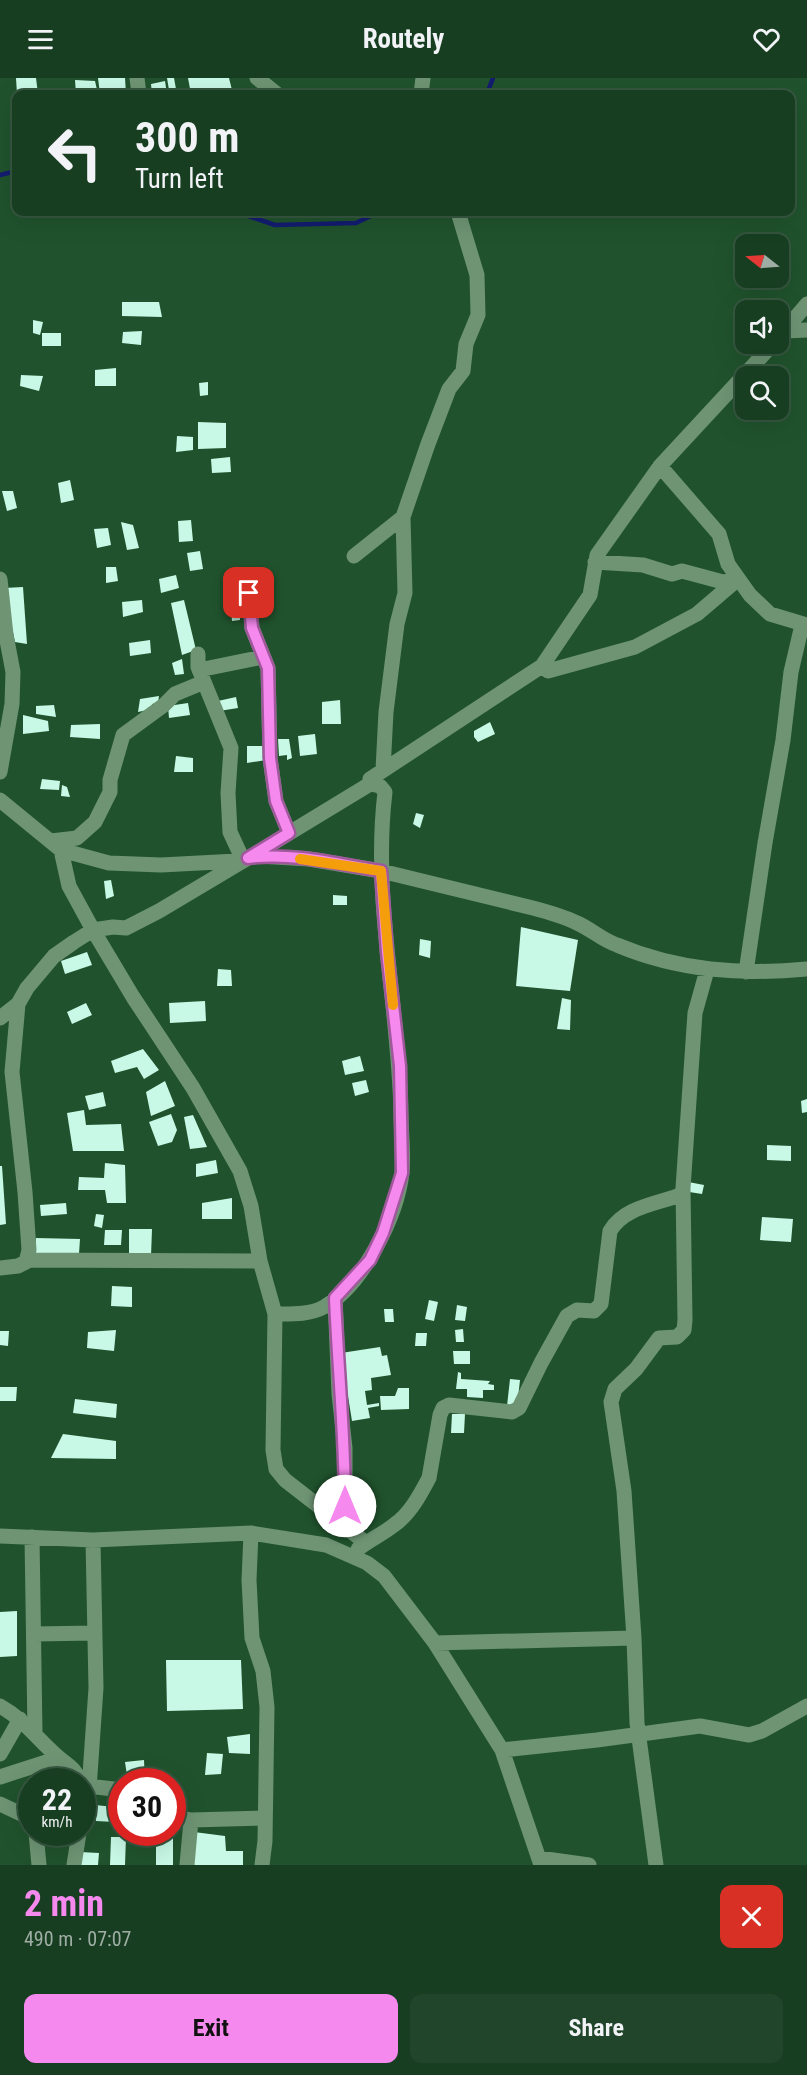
<!DOCTYPE html>
<html lang="en">
<head>
<meta charset="utf-8">
<style>
  :root { --surface:#183e22; --page:#21452a; --text:#f1f3f6; --muted:#9faea5; --line:#365740; --accent:#f589ee }
  body { margin:0; font-family:"Roboto Condensed",sans-serif; background:var(--page); color:var(--text); height:100vh; display:flex; flex-direction:column; font-size:22px; white-space:nowrap }
  * { box-sizing:border-box; margin:0 }
  p { font-size:20px; color:var(--muted) }
  .icon { flex:none; width:33px; height:33px; fill:none; stroke:currentColor; stroke-width:2; stroke-linecap:round; stroke-linejoin:round }
  .map { position:relative; height:1787px; overflow:hidden }
  .side { display:flex; flex-direction:column; background:var(--surface); flex:1 }
  .side>* { flex:none }
  .hud { position:absolute; left:12px; top:12px; width:783px; height:126px; border-radius:12px; box-shadow:0 6px 24px #0002,0 0 0 2px var(--line); background:#183e22; color:var(--text); overflow:hidden }
  .needle { width:39px; rotate:287deg }
  .tools { position:absolute; left:735px; top:156px; display:grid; gap:12px }
  .tools a { display:grid; place-items:center; width:54px; height:54px; border-radius:12px; background:var(--surface); box-shadow:0 6px 24px #0002,0 0 0 2px var(--line); font-size:30px }
  .speed { position:absolute; left:18px; top:1690px; display:flex; gap:12px; font-size:30px; font-weight:700; text-align:center }
  .speed>* { display:grid; place-content:center; width:78px; height:78px; border-radius:50%; background:var(--surface); box-shadow:0 6px 24px #0002,0 0 0 2px var(--line); line-height:1 }
  .speed small { font-size:15px; font-weight:400 }
  .speed .limit { border:9px solid #d22; background:#fff; color:#111 }
  .pin { position:absolute; display:grid; place-items:center; width:51px; height:51px; color:#fff; margin:-26px; border-radius:12px; box-shadow:0 3px 9px #0006 }
  .me { position:absolute; width:66px; margin:-33px; rotate:0deg; stroke-linejoin:round; filter:drop-shadow(0 0 4px #0008) }
  .turn { display:flex; align-items:center; gap:21px; height:126px; padding:0 24px; font-size:27px }
  .turn .icon { width:78px; height:78px; stroke-width:2.5 }
  .turn b { display:block; font-size:42px; line-height:51px }
  .round { display:grid; place-items:center; flex:none; width:63px; height:63px; border-radius:12px; background:var(--page) }
  .overview { display:flex; align-items:center; justify-content:space-between; height:102px; padding:0 24px }
  h1 { font-size:36px; font-weight:700; line-height:45px; color:var(--accent) }
  .button { display:flex; gap:12px; margin-top:auto; padding:12px 24px }
  .button a { flex:1; height:69px; border-radius:12px; background:var(--accent); color:#111; font-size:24px; font-weight:700; line-height:69px; text-align:center }
  .button a+a { background:var(--page); color:var(--text) }
  header { display:flex; justify-content:space-between; align-items:center; height:78px; padding:0 24px; background:var(--surface); font-size:27px; font-weight:700 }
  .map>svg:first-child { display:block }
  .lines { fill:none; stroke-linecap:round; stroke-linejoin:round }
  .stream { stroke:#131c70; stroke-width:4.5 }
  .building { fill:#c8f9e6 }
  .minor { stroke:#6e9474; stroke-width:15 }
  .route-casing { stroke:#9f599b; stroke-width:15 }
  .route { stroke:#f589ee; stroke-width:10 }
  .slow { stroke:#f59e0b; stroke-width:10 }
</style>
</head>
<body>
<header><svg class="icon" aria-label="menu" viewBox="0 0 24 24"><path d="M4 6h16M4 12h16M4 18h16"/></svg>Routely<svg class="icon" aria-label="heart" viewBox="0 0 24 24"><path d="M12 20l-8-8c-3-5 5-10 8-4 3-6 11-1 8 4z"/></svg></header>
<div class="map">
<svg width="807" height="1787" viewBox="0 0 807 1787">
  <rect width="100%" height="100%" fill="#20532d"/>
  <g class="lines">
    <!-- stream -->
    <path class="stream" d="M 487,16 L 493,0
      M 0,97 L 16,93
      M 237,134 L 275,147 L 356,145 L 379,134"/>
  </g>
  <!-- building -->
  <path class="building" d="M 16,0 L 36,0 L 38,16 L 17,16 Z
    M 98,0 L 125,0 L 126,16 L 100,16 Z
    M 167,0 L 174,0 L 176,11 L 169,12 Z
    M 188,0 L 229,0 L 232,12 L 191,16 Z
    M 75,2 L 95,3 L 98,16 L 76,16 Z
    M 165,3 L 167,16 L 152,16 L 151,6 Z
    M 122,224 L 159,224 L 162,239 L 122,238 Z
    M 33,242 L 43,244 L 40,257 L 33,255 Z
    M 142,253 L 141,267 L 122,265 L 123,254 Z
    M 42,255 L 61,255 L 61,268 L 42,268 Z
    M 116,290 L 116,308 L 95,308 L 95,292 Z
    M 21,297 L 43,298 L 39,313 L 20,308 Z
    M 208,304 L 208,317 L 200,318 L 199,305 Z
    M 198,344 L 226,345 L 226,370 L 198,371 Z
    M 177,358 L 193,359 L 193,372 L 176,374 Z
    M 230,379 L 231,394 L 212,395 L 211,381 Z
    M 70,402 L 74,422 L 61,425 L 58,405 Z
    M 2,413 L 13,413 L 17,430 L 7,433 Z
    M 191,442 L 193,463 L 179,464 L 178,443 Z
    M 121,444 L 133,447 L 139,470 L 127,472 Z
    M 108,450 L 111,467 L 97,470 L 94,451 Z
    M 200,473 L 203,491 L 190,493 L 187,475 Z
    M 106,489 L 116,489 L 118,503 L 106,505 Z
    M 176,497 L 179,510 L 161,515 L 159,501 Z
    M 23,509 L 27,566 L 15,564 L 4,510 Z
    M 142,522 L 143,534 L 123,539 L 122,524 Z
    M 184,522 L 196,572 L 182,577 L 171,525 Z
    M 239,526 L 240,542 L 232,543 L 231,528 Z
    M 150,562 L 151,575 L 130,578 L 129,565 Z
    M 182,581 L 184,596 L 175,597 L 172,585 Z
    M 159,618 L 158,625 L 152,626 L 152,631 L 138,634 L 140,621 Z
    M 236,619 L 238,630 L 219,633 L 218,623 Z
    M 340,622 L 341,646 L 322,646 L 322,624 Z
    M 188,625 L 190,637 L 169,640 L 168,628 Z
    M 54,627 L 56,639 L 36,636 L 36,628 Z
    M 23,637 L 48,643 L 49,653 L 23,656 Z
    M 490,644 L 495,656 L 478,664 L 474,659 L 474,653 Z
    M 100,646 L 100,661 L 70,659 L 71,647 Z
    M 315,656 L 317,676 L 300,678 L 298,658 Z
    M 278,661 L 289,661 L 292,680 L 287,682 L 287,677 L 279,678 Z
    M 247,668 L 265,668 L 266,682 L 247,685 Z
    M 176,678 L 193,680 L 193,694 L 174,694 Z
    M 42,701 L 60,703 L 59,712 L 40,711 Z
    M 62,707 L 67,709 L 70,719 L 61,718 Z
    M 416,735 L 424,737 L 420,750 L 413,746 Z
    M 111,802 L 114,818 L 106,821 L 104,803 Z
    M 333,817 L 347,818 L 347,827 L 333,827 Z
    M 521,849 L 578,862 L 570,913 L 516,908 Z
    M 420,861 L 431,863 L 430,880 L 419,877 Z
    M 87,874 L 92,887 L 65,896 L 61,883 Z
    M 218,891 L 231,892 L 232,908 L 217,908 Z
    M 562,920 L 571,922 L 570,952 L 557,951 Z
    M 205,923 L 206,943 L 170,945 L 169,925 Z
    M 86,925 L 92,937 L 72,946 L 67,934 Z
    M 143,971 L 159,992 L 144,1001 L 137,989 L 115,995 L 111,983 Z
    M 360,978 L 364,993 L 345,997 L 342,983 Z
    M 366,1002 L 369,1014 L 355,1018 L 352,1005 Z
    M 165,1003 L 175,1028 L 151,1038 L 146,1014 Z
    M 103,1014 L 106,1028 L 89,1032 L 85,1018 Z
    M 807,1021 L 807,1034 L 802,1035 L 801,1023 Z
    M 84,1032 L 86,1047 L 121,1046 L 124,1073 L 73,1073 L 67,1035 Z
    M 171,1036 L 177,1052 L 172,1064 L 158,1068 L 149,1044 Z
    M 193,1037 L 207,1069 L 190,1071 L 184,1039 Z
    M 767,1067 L 791,1068 L 791,1083 L 767,1082 Z
    M 216,1082 L 218,1095 L 196,1099 L 196,1086 Z
    M 105,1085 L 125,1087 L 126,1125 L 107,1125 L 105,1112 L 78,1112 L 79,1099 L 104,1100 Z
    M 0,1088 L 2,1088 L 6,1146 L 0,1147 Z
    M 683,1103 L 704,1107 L 702,1116 L 683,1113 Z
    M 232,1120 L 232,1141 L 202,1141 L 202,1125 Z
    M 66,1125 L 67,1136 L 41,1138 L 40,1127 Z
    M 96,1136 L 104,1137 L 102,1150 L 94,1148 Z
    M 762,1139 L 793,1141 L 791,1164 L 760,1162 Z
    M 129,1151 L 152,1151 L 151,1178 L 129,1177 Z
    M 105,1152 L 122,1152 L 121,1167 L 104,1167 Z
    M 36,1160 L 80,1161 L 79,1176 L 35,1177 Z
    M 112,1208 L 132,1209 L 132,1229 L 111,1228 Z
    M 429,1222 L 438,1224 L 434,1243 L 425,1241 Z
    M 457,1227 L 467,1229 L 465,1243 L 455,1242 Z
    M 384,1231 L 393,1231 L 394,1244 L 385,1244 Z
    M 463,1251 L 464,1264 L 456,1264 L 455,1252 Z
    M 116,1252 L 114,1273 L 87,1270 L 88,1254 Z
    M 0,1253 L 9,1253 L 8,1268 L 0,1267 Z
    M 416,1255 L 427,1255 L 426,1268 L 415,1268 Z
    M 380,1269 L 382,1278 L 387,1277 L 391,1297 L 371,1300 L 372,1312 L 365,1313 L 367,1327 L 379,1325 L 379,1328 L 368,1330 L 370,1340 L 352,1343 L 341,1275 Z
    M 453,1273 L 470,1273 L 470,1286 L 454,1286 Z
    M 458,1294 L 461,1295 L 461,1301 L 490,1303 L 488,1306 L 494,1307 L 494,1312 L 483,1312 L 483,1320 L 467,1319 L 467,1311 L 456,1311 Z
    M 510,1301 L 520,1302 L 517,1329 L 507,1328 Z
    M 0,1309 L 17,1309 L 16,1323 L 0,1323 Z
    M 398,1310 L 409,1310 L 409,1331 L 381,1332 L 380,1318 L 395,1318 Z
    M 75,1321 L 117,1326 L 116,1340 L 73,1335 Z
    M 452,1336 L 465,1336 L 464,1355 L 451,1355 Z
    M 63,1356 L 116,1363 L 116,1381 L 51,1380 Z
    M 17,1533 L 17,1578 L 0,1579 L 0,1534 Z
    M 166,1582 L 241,1582 L 243,1631 L 167,1633 Z
    M 250,1656 L 250,1676 L 229,1675 L 227,1659 Z
    M 207,1675 L 223,1676 L 221,1696 L 205,1697 Z
    M 144,1682 L 145,1704 L 128,1704 L 125,1684 Z
    M 95,1727 L 114,1729 L 114,1744 L 96,1743 Z
    M 194,1754 L 225,1758 L 226,1773 L 243,1773 L 243,1787 L 191,1787 Z
    M 156,1755 L 173,1755 L 173,1787 L 156,1787 Z
    M 111,1759 L 126,1759 L 125,1787 L 110,1787 Z
    M 80,1774 L 99,1775 L 98,1787 L 80,1787 Z"/>
  <g class="lines">
    <!-- minor -->
    <path class="minor" d="M 137,0 L 139,16
      M 257,0 L 277,16
      M 421,16 L 423,0
      M 785,253 L 807,252
      M 778,260 L 807,226
      M 660,388 L 719,456 L 728,486 L 750,517 L 770,536 L 807,547
      M 403,439 L 428,366 L 449,311 L 463,293 L 466,266 L 478,237 L 477,197 L 458,134
      M 354,478 L 403,439 L 405,515 L 397,546 L 386,634 L 383,692
      M 595,484 L 643,487 L 672,496 L 682,493 L 723,504 L 738,501
      M 248,498 L 252,550 L 268,590 L 270,680 L 276,723 L 289,755
      M 0,501 L 6,557 L 13,594 L 12,626 L 0,694
      M 198,576 L 198,589 L 231,670 L 228,715 L 230,754 L 243,782
      M 542,588 L 548,593 L 635,569 L 697,536 L 738,501
      M 199,592 L 263,579
      M 370,706 L 370,701 L 542,588 L 590,517 L 597,477 L 660,388 L 773,266
      M 0,722 L 61,772 L 69,808 L 93,852 L 133,919 L 193,1010 L 240,1093 L 251,1128 L 260,1183 L 275,1236 L 273,1372 L 276,1391 L 285,1402 L 366,1465
      M 51,763 L 77,760 L 95,744 L 110,714 L 110,702 L 123,657 L 164,627 L 175,616 L 204,604
      M 61,772 L 109,785 L 161,787 L 237,783
      M 250,779 L 370,706 L 380,708 L 385,714 C 372,822 399,928 401,1036 C 401,1055 404,1076 402,1095 C 397,1138 363,1207 324,1229 C 309,1237 291,1236 275,1236
      M 746,894 L 765,765 L 783,662 L 791,594 L 802,547
      M 0,940 L 18,926 L 27,910 L 54,878 L 74,864 L 93,852 L 113,849 L 126,850 L 159,833 L 248,780 L 259,778 L 309,781 L 381,793 L 533,830 C 548,834 563,838 577,845 C 591,851 602,862 617,867 C 679,893 741,897 807,891
      M 26,1182 L 260,1183
      M 0,1190 L 18,1188 L 26,1184 L 29,1172 L 25,1114 L 12,994 L 18,926
      M 335,1220 L 339,1316 L 345,1370 L 345,1448
      M 251,1455 L 249,1502 L 252,1560 L 263,1593 L 267,1629 L 265,1763 L 262,1787
      M 0,1458 L 93,1462 L 251,1455 L 326,1467 L 367,1485 L 384,1498 L 435,1565 L 502,1672 L 541,1787
      M 32,1459 L 35,1655
      M 358,1471 C 369,1462 383,1456 394,1447 C 410,1436 420,1417 429,1400 L 440,1337 L 443,1330 L 449,1327 L 512,1334 L 519,1330 L 541,1285 L 567,1238 L 577,1232 L 594,1233 L 601,1226 L 610,1153 C 625,1128 658,1126 683,1116
      M 34,1556 L 95,1555
      M 435,1565 L 634,1560
      M 0,1628 C 25,1642 37,1661 58,1679 C 67,1687 77,1691 79,1704
      M 502,1672 L 597,1662 L 700,1648 L 749,1657 L 762,1653 L 807,1628
      M 0,1676 L 20,1641
      M 0,1699 L 59,1680
      M 89,1711 L 96,1610 L 93,1462
      M 82,1712 L 96,1709 L 122,1712
      M 0,1726 L 32,1741
      M 172,1738 L 191,1742 L 265,1740
      M 36,1755 L 39,1787
      M 539,1780 L 589,1787
      M 74,1787 L 79,1755
      M 187,1787 L 191,1742
      M 656,1787 L 637,1645 L 634,1560 L 624,1413 L 611,1324 L 615,1311 L 636,1291 L 659,1260 L 677,1259 L 684,1252 L 685,1242 L 683,1110 L 695,935 L 707,892"/>
  </g>
  <g class="lines">
    <!-- route casing -->
    <g class="route-casing">
      <path id="route" d="M 249,515 L 252,550 L 268,590 L 270,680 L 276,723 L 289,755 L 248,780 C 292,774 338,786 381,793 L 387,874 L 400,988 L 402,1095 L 383,1155 L 370,1182 L 335,1220 C 338,1290 345,1359 345,1428"/>
    </g>
    <!-- route -->
    <use href="#route" class="route"/>
    <!-- slow -->
    <path class="slow" d="M 300,781 L 381,793 L 393,927"/>
  </g>
</svg>
<div class="tools">
<a><svg class="needle" viewBox="-14 -14 28 28"><path d="M0-13l5 13h-10z" fill="#e53935"/><path d="M0 13l5-13h-10z" fill="#9faea5"/></svg></a>
<a><svg class="icon" aria-label="sound" viewBox="0 0 24 24"><path d="M4 9h4l5-4v14l-5-4H4zM17 9q2 3 0 6"/></svg></a>
<a><svg class="icon" aria-label="search" viewBox="0 0 24 24"><circle cx="10" cy="10" r="6"/><path d="M15 15l6 6"/></svg></a>
</div>
<div class="speed"><div>22<small>km/h</small></div><div class="limit">30</div></div>
<div class="pin" style="left:249px;top:515px;background:#d93025"><svg class="icon" aria-label="arrive" viewBox="0 0 24 24"><path d="M6 21V4h12l-3 4 3 4H6"/></svg></div>
<svg class="me" style="left:345px;top:1428px" viewBox="-20 -20 40 40"><circle r="19" fill="#fff"/><path d="M0-13L10 11 0 6-10 11z" fill="#f589ee"/></svg>
<div class="hud">
<div class="turn"><svg class="icon" aria-label="left" viewBox="0 0 24 24"><path d="M17 20v-9H6M10 6l-5 5 5 5"/></svg><div><b>300 m</b>Turn left</div></div>
</div>
</div>
<section class="side">
<div class="overview"><div><h1>2 min</h1><p>490 m · 07:07</p></div><a class="round" style="background:#d93025;color:#fff"><svg class="icon" aria-label="close" viewBox="0 0 24 24"><path d="M6 6l12 12M18 6L6 18"/></svg></a></div>
<div class="button"><a>Exit</a><a>Share</a></div>
</section>
</body>
</html>
